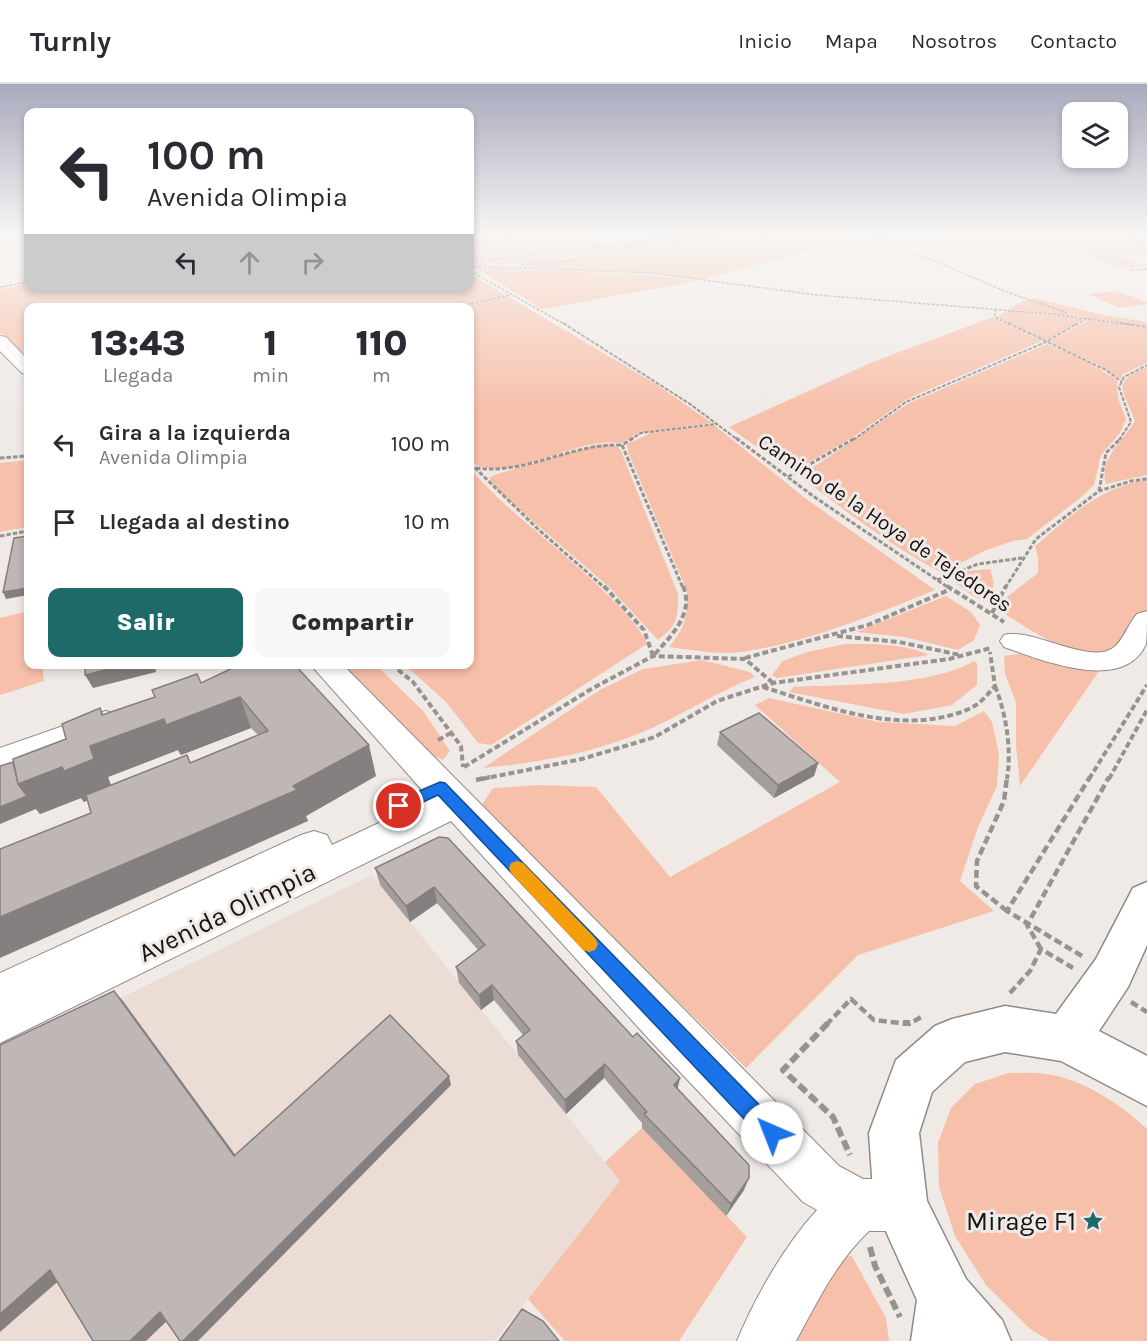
<!DOCTYPE html>
<html lang="es">
<head>
<meta charset="utf-8">
<style>
  :root { --surface:#fff; --page:#f7f7f7; --text:#2b2b33; --muted:#7c7c81; --line:#e1e1e2; --accent:#1e6a68 }
  body { margin:0; font-family:Karla,sans-serif; background:var(--page); color:var(--text); height:100vh; display:flex; flex-direction:column; font-size:22px; white-space:nowrap }
  * { box-sizing:border-box; margin:0 }
  p { font-size:20px; color:var(--muted) }
  .icon { flex:none; width:33px; height:33px; fill:none; stroke:currentColor; stroke-width:2; stroke-linecap:round; stroke-linejoin:round }
  .map { position:relative; flex:1; overflow:hidden }
  .side { position:absolute; left:24px; top:219px; width:450px; height:366px; display:flex; flex-direction:column; background:var(--surface); border-radius:12px; box-shadow:0 3px 9px #0003 }
  .side>* { flex:none }
  .banner { position:absolute; left:24px; top:24px; width:450px; height:183px; border-radius:12px; box-shadow:0 3px 9px #0003; background:#fff; color:var(--text); overflow:hidden }
  .buttons { position:absolute; left:1062px; top:18px; display:grid; gap:12px }
  .buttons a { display:grid; place-items:center; width:66px; height:66px; border-radius:12px; background:var(--surface); box-shadow:0 3px 9px #0003; font-size:30px }
  .pin { position:absolute; display:grid; place-items:center; width:51px; height:51px; color:#fff; margin:-26px; border:3px solid #fff; border-radius:50%; box-shadow:0 2px 6px #0007 }
  .me { position:absolute; width:66px; margin:-33px; rotate:316deg; stroke-linejoin:round; filter:drop-shadow(0 0 4px #0008) }
  .turn { display:flex; align-items:center; gap:21px; height:126px; padding:0 24px; font-size:27px }
  .turn .icon { width:78px; height:78px; stroke-width:2.5 }
  .turn b { display:block; font-size:42px; line-height:51px }
  .lanes { display:flex; align-items:center; height:57px; padding:0 24px; background:#0003; justify-content:center; gap:30px; direction:ltr }
  .lanes .off { opacity:.35 }
  .eta { display:flex; justify-content:space-evenly; align-items:center; height:102px; text-align:center }
  .eta b { font-size:36px; font-weight:800; line-height:42px }
  .button { display:flex; gap:12px; margin-top:auto; padding:12px 24px }
  .button a { flex:1; height:69px; border-radius:12px; background:var(--accent); color:#fff; font-size:24px; font-weight:800; line-height:69px; text-align:center }
  .button a+a { background:var(--page); color:var(--text) }
  ul { padding:0; list-style:none }
  li { display:flex; align-items:center; gap:18px; height:78px; padding:0 24px }
  li div { flex:1 }
  li b { display:block; font-size:22px }
  li em { font-style:normal }
  header { display:flex; align-items:center; gap:36px; box-sizing:border-box; height:84px; padding:0 30px; background:var(--surface); border-bottom:2px solid var(--line) }
  header strong { font-size:28px }
  nav { display:flex; gap:33px; margin-inline-start:auto; font-size:21px }
  .map>svg:first-child { display:block }
  .built { fill:#ebdcd6 }
  .green { fill:#f7c0aa }
  .lines { fill:none; stroke-linecap:round; stroke-linejoin:round }
  .minor-casing { stroke:#918b88; stroke-width:2 }
  .major-casing { stroke:#918b88; stroke-width:3 }
  .path-far5 { stroke:#979390; stroke-width:1.5; stroke-dasharray:3 1.5; stroke-linecap:butt }
  .path-far4 { stroke:#979390; stroke-width:2; stroke-dasharray:4 1.5; stroke-linecap:butt }
  .path-far3 { stroke:#979390; stroke-width:3; stroke-dasharray:4.5 2; stroke-linecap:butt }
  .path-far2 { stroke:#979390; stroke-width:4; stroke-dasharray:6 3; stroke-linecap:butt }
  .path-far1 { stroke:#979390; stroke-width:4.5; stroke-dasharray:8 4; stroke-linecap:butt }
  .path { stroke:#979390; stroke-width:6; stroke-dasharray:10 4.5; stroke-linecap:butt }
  .minor { fill:#fff; fill-rule:evenodd }
  .major { fill:#fff; fill-rule:evenodd }
  .wall { fill:#a39d9c; fill-rule:evenodd }
  .shaded-wall { fill:#85807f }
  .building { fill:#beb7b5; stroke:#85807f; stroke-width:1.5 }
  .route { fill:#1a73e8; stroke:#114b97; stroke-width:1.5 }
  .slow { fill:#f59e0b }
  .labels { text-anchor:middle; stroke-width:6; stroke-linejoin:round; paint-order:stroke }
  .street-label { font-size:21px; fill:#161413; stroke:#f0eae7 }
  .near-street-label { font-size:26px; fill:#161413; stroke:#f0eae7 }
  .near-poi-label { font-size:26px; fill:#161413; stroke:#f0eae7; text-anchor:end }
</style>
</head>
<body>
<header>
<strong>Turnly</strong>
<nav><a>Inicio</a><a>Mapa</a><a>Nosotros</a><a>Contacto</a></nav>
</header>
<div class="map">
<svg width="1147" height="1257" viewBox="0 0 1147 1257">
  <rect width="100%" height="100%" fill="#f0eae7"/>
  <!-- built -->
  <path class="built" d="M 372,791 L 620,1097 L 495,1257 L 0,1257 L 0,973 Z"/>
  <!-- green -->
  <path class="green" d="M 470,151 L 585,151 L 607,161 L 470,179 Z
    M 693,151 L 716,151 L 627,163 L 542,179 L 476,181 Z
    M 723,151 L 866,151 L 700,196 L 645,189 L 522,183 Z
    M 936,151 L 1123,151 L 1147,154 L 1147,173 L 1137,173 L 1115,169 L 1145,182 L 1121,184 L 1080,167 L 1102,163 L 985,167 L 950,165 L 957,161 Z
    M 474,183 L 650,191 L 697,197 L 542,225 Z
    M 470,190 L 505,211 L 445,224 L 28,224 L 28,274 L 0,248 L 0,205 L 28,200 L 28,202 L 470,202 Z
    M 1116,207 L 1147,218 L 1147,220 L 1119,224 L 1088,210 Z
    M 507,212 L 656,300 L 712,339 L 639,349 L 621,359 C 576,351 504,404 470,377 L 470,224 L 452,223 Z
    M 1034,214 L 1104,231 L 1147,238 L 1147,242 L 1088,235 L 1056,225 L 1078,233 L 1009,225 L 1027,215 L 1049,223 L 1030,215 Z
    M 1008,226 L 1084,235 L 1046,257 L 997,233 Z
    M 993,233 L 1042,257 L 909,314 L 853,353 L 792,388 L 729,343 L 875,277 Z
    M 1088,236 L 1147,244 L 1147,279 L 1123,290 L 1121,295 L 1095,279 L 1049,258 Z
    M 1047,260 L 1089,278 L 1117,296 L 1118,314 L 1126,335 L 1120,349 L 1101,371 L 1094,401 L 1080,414 L 1027,455 L 1013,457 L 984,467 L 953,483 L 946,491 C 894,464 846,428 800,392 L 909,319 Z
    M 1147,283 L 1147,391 L 1106,400 C 1098,375 1124,356 1135,337 C 1124,306 1109,298 1147,283 Z
    M 714,341 L 805,414 L 935,506 C 873,531 809,558 742,568 C 718,571 692,566 669,563 C 685,544 688,532 687,507 L 628,368 L 627,360 L 651,349 Z
    M 610,360 L 618,363 L 621,367 L 678,510 C 678,534 678,541 658,556 L 609,503 L 498,407 L 489,394 L 497,390 L 592,362 Z
    M 28,376 L 28,443 L 0,448 L 0,379 Z
    M 470,385 C 482,397 493,410 506,421 C 537,450 635,525 647,560 L 491,661 L 478,659 L 446,618 L 405,581 L 470,580 Z
    M 1147,396 L 1147,527 L 1120,567 C 1113,568 1105,570 1097,570 C 1066,572 1026,543 1000,527 L 1003,516 L 1038,489 L 1038,473 L 1035,462 C 1070,432 1100,403 1147,396 Z
    M 990,485 L 994,499 L 988,518 L 973,512 L 953,497 L 967,487 Z
    M 946,512 L 971,528 L 980,541 L 974,556 L 958,566 L 904,553 L 856,548 Z
    M 28,527 L 28,580 L 42,581 L 44,597 L 0,611 L 0,534 Z
    M 845,560 C 873,560 904,559 929,571 L 777,594 L 772,591 L 783,577 L 807,568 Z
    M 1024,569 L 1043,569 L 1099,587 L 1020,702 L 1016,661 L 1016,618 L 1005,590 L 1004,572 Z
    M 702,576 L 750,588 L 755,593 C 719,607 687,628 652,644 C 596,669 543,678 483,684 L 600,606 L 643,585 Z
    M 974,577 L 977,579 L 977,601 L 952,621 L 904,630 L 789,608 L 794,603 C 845,600 931,603 974,577 Z
    M 335,581 L 376,581 L 423,627 L 450,667 L 443,676 L 421,666 Z
    M 769,614 L 879,638 L 955,642 L 984,627 L 992,638 L 999,670 L 997,702 L 978,743 L 960,797 L 994,827 L 858,871 L 746,984 L 480,724 L 493,704 L 540,701 L 596,703 L 670,793 L 840,698 L 755,621 Z
    M 1008,989 C 1021,989 1034,988 1046,990 C 1081,994 1122,1021 1147,1045 L 1147,1257 L 1050,1257 L 1030,1245 L 986,1201 L 955,1152 L 939,1103 L 938,1059 L 951,1024 L 975,1000 Z
    M 642,1044 L 747,1153 L 679,1257 L 565,1257 L 528,1215 L 620,1097 L 605,1078 Z
    M 852,1172 L 886,1234 L 889,1257 L 784,1257 L 832,1173 Z"/>
  <g class="lines">
    <!-- minor casing -->
    <g class="minor-casing">
      <path id="minor" d="M 1128,151 L 1147,151 L 1147,157 L 1130,154 Z
        M 0,252 L 6,253 L 28,276 L 28,290 L 22,289 L 0,267 Z
        M 1147,527 C 1147,537 1147,552 1146,560 C 1124,610 1041,576 1004,563 L 1000,557 L 1004,551 C 1031,543 1089,581 1113,564 C 1123,557 1128,540 1137,530 Z
        M 310,580 L 342,580 L 839,1082 L 863,1095 L 901,1095 L 919,1103 L 927,1121 L 919,1139 L 901,1147 L 869,1147 C 837,1177 817,1218 796,1257 L 737,1257 C 755,1213 785,1161 817,1126 L 803,1118 L 647,953 L 451,737 L 0,959 L 0,889 L 301,751 L 314,747 L 327,751 L 332,761 L 430,715 Z
        M 106,627 L 117,630 L 122,638 L 117,646 L 0,689 L 0,664 Z"/>
    </g>
    <!-- major casing -->
    <g class="major-casing">
      <path id="major" d="M 1147,798 L 1147,861 L 1128,903 L 1099,947 L 1147,972 L 1147,1022 L 1061,977 L 1005,968 L 965,978 L 932,1008 L 919,1049 L 927,1117 L 966,1195 L 1002,1236 L 1011,1257 L 911,1257 L 917,1216 L 874,1121 L 869,1049 L 896,976 L 935,942 L 952,935 L 1005,922 L 1056,930 L 1096,875 L 1133,804 Z"/>
    </g>
    <!-- path-far5 -->
    <path class="path-far5" d="M 873,151 L 1007,208 L 1067,229
      M 475,179 L 689,151
      M 522,181 L 566,177 L 619,165 L 720,151
      M 470,182 L 651,189 L 817,211 L 1052,230 L 1131,241
      M 1131,186 L 1147,185
      M 470,187 L 566,241
      M 0,203 L 28,198
      M 449,224 L 510,211
      M 995,225 L 995,233 L 1011,241
      M 1076,241 L 1086,235"/>
    <!-- path-far4 -->
    <path class="path-far4" d="M 563,239 L 690,320 L 738,356
      M 1008,239 L 1106,286 L 1122,298
      M 1120,239 L 1147,243
      M 630,356 L 641,349 L 716,340
      M 853,356 L 906,318 L 1046,258 L 1078,239
      M 1119,356 L 1131,338 L 1119,303 L 1124,293 L 1147,281"/>
    <!-- path-far3 -->
    <path class="path-far3" d="M 633,354 L 622,361 L 683,504
      M 736,354 L 813,412 L 949,504
      M 0,374 L 28,372
      M 470,379 L 539,446 L 605,504
      M 476,384 C 527,391 571,359 622,361
      M 788,393 L 855,354
      M 1099,407 L 1106,369 L 1121,354
      M 0,452 L 28,447
      M 937,496 L 978,480 L 1022,474
      M 1005,504 L 1036,455 L 1099,407 L 1131,397 L 1147,395"/>
    <!-- path-far2 -->
    <path class="path-far2" d="M 604,502 L 644,546 L 653,572 C 670,553 695,530 683,502
      M 947,502 L 1004,538
      M 992,529 L 1006,502
      M 837,552 L 899,558 L 960,571
      M 745,574 L 868,541 L 951,505
      M 391,580 L 413,598 L 461,662 L 463,683
      M 995,602 C 1006,629 1012,666 1007,695
      M 763,603 C 827,623 905,654 971,624 C 981,619 988,610 995,602 L 990,568
      M 438,656 L 451,649
      M 464,683 L 593,604 L 653,572 L 745,575 L 773,599
      M 482,695 L 582,675 L 655,653 L 717,617 L 773,599 L 949,575 L 991,564
      M 1089,695 L 1147,601
      M 1109,695 L 1147,626"/>
    <!-- path-far1 -->
    <path class="path-far1" d="M 476,696 L 490,693
      M 1007,827 L 976,802 L 977,777 L 1004,717 L 1007,693
      M 1041,865 L 1027,841 L 1109,693
      M 1082,872 L 1007,827 L 1090,693
      M 1010,909 L 1030,887 L 1041,865 L 1073,884
      M 1131,918 L 1147,928
      M 826,941 L 851,915 L 874,936 L 909,940 L 923,932"/>
    <!-- path -->
    <path class="path" d="M 828,939 L 783,986 L 833,1033 L 850,1071
      M 903,939 L 910,939
      M 870,1163 L 875,1182 L 900,1233"/>
    <!-- minor -->
    <use href="#minor" class="minor"/>
    <!-- major -->
    <use href="#major" class="major"/>
  </g>
  <!-- wall -->
  <path class="wall" d="M 241,580 L 376,692 L 306,732 L 308,737 L 91,729 L 87,716 L 84,718 L 81,714 L 40,730 L 36,725 L 13,678 L 66,655 L 100,624 L 103,631 L 201,599 ZM 251,644 L 258,651 L 191,679 L 187,671 L 111,701 L 108,693 L 178,666 L 181,671 Z
    M 720,648 L 818,679 L 814,692 L 774,714 L 717,661 Z
    M 439,753 L 678,1005 L 744,1106 L 726,1132 L 642,1044 L 642,1039 L 604,994 L 566,1030 L 518,971 L 516,957 L 523,951 L 494,916 L 481,926 L 459,899 L 456,883 L 478,866 L 437,819 L 410,838 L 380,801 L 375,784 Z"/>
  <!-- shaded-wall -->
  <path class="shaded-wall" d="M 28,504 L 28,511 L 6,515 L 3,508 Z
    M 129,580 L 155,580 L 156,588 L 93,604 L 85,591 Z
    M 240,613 L 251,644 L 181,671 L 178,666 L 108,693 L 112,706 L 84,718 L 81,714 L 40,730 L 36,725 L 0,740 L 0,723 L 18,700 L 90,662 L 102,631 L 100,624 L 116,653 L 164,635 Z
    M 369,661 L 376,692 L 306,732 L 308,737 L 0,874 L 0,833 L 293,702 Z
    M 818,679 L 814,692 L 774,714 L 778,701 Z
    M 434,803 L 437,819 L 410,838 L 406,822 Z
    M 492,901 L 494,916 L 481,926 L 479,911 Z
    M 114,907 L 123,917 L 242,1080 L 234,1072 Z
    M 605,980 L 604,994 L 566,1030 L 565,1016 Z
    M 449,992 L 451,1001 L 198,1257 L 183,1257 Z
    M 680,994 L 677,1008 L 674,1001 Z
    M 749,1094 L 744,1106 L 726,1132 L 731,1120 Z
    M 50,1186 L 63,1193 L 0,1248 L 0,1230 Z
    M 160,1228 L 170,1234 L 146,1257 L 130,1257 Z"/>
  <!-- building -->
  <path class="building" d="M 28,452 L 28,504 L 3,508 L 14,454 Z
    M 85,580 L 129,580 L 85,591 Z
    M 241,580 L 294,580 L 369,661 L 293,702 L 297,706 L 0,833 L 0,765 L 91,729 L 86,711 L 187,671 L 190,679 L 268,647 L 240,613 L 166,641 L 164,635 L 90,662 L 94,675 L 64,687 L 62,683 L 18,700 L 13,675 L 66,655 L 62,640 L 100,624 L 102,631 L 155,613 L 152,606 L 197,590 L 201,599 Z
    M 759,629 L 818,679 L 778,701 L 720,648 Z
    M 13,678 L 18,700 L 27,712 L 0,723 L 0,682 Z
    M 439,753 L 448,754 L 633,953 L 637,949 L 680,994 L 674,1001 L 749,1081 L 749,1094 L 731,1120 L 644,1030 L 647,1028 L 605,980 L 565,1016 L 516,957 L 530,946 L 492,901 L 479,911 L 456,883 L 485,861 L 434,803 L 406,822 L 375,784 Z
    M 114,907 L 234,1072 L 390,931 L 449,992 L 183,1257 L 180,1257 L 160,1228 L 130,1257 L 93,1257 L 50,1186 L 0,1230 L 0,961 Z
    M 522,1225 L 543,1237 L 559,1257 L 499,1257 Z"/>
  <!-- sky -->
  <linearGradient id="sky" x2="0" y2="1"><stop stop-color="#a9aabd"/><stop offset="0.46" stop-color="#f8f6f4"/><stop offset="1" stop-color="#f8f6f4" stop-opacity="0"/></linearGradient>
  <rect width="1147" height="327" fill="url(#sky)"/>
  <!-- route -->
  <path class="route" d="M 440,698 L 445,699 L 779,1041 L 782,1049 L 779,1056 L 772,1059 L 764,1056 L 438,711 L 404,727 L 393,727 L 391,722 L 393,718 Z"/>
  <!-- slow -->
  <path class="slow" d="M 517,777 L 523,779 L 595,854 L 598,860 L 595,866 L 589,868 L 583,866 L 511,789 L 509,784 L 511,779 Z"/>
  <!-- icons -->
  <defs>
    <g id="sight-bare" transform="scale(1.62)"><path d="M0-6L1.8-2.2L6-1.7L2.9 1.2L3.7 5.4L0 3.3L-3.7 5.4L-2.9 1.2L-6-1.7L-1.8-2.2Z" fill="#1e6a68" stroke="#f0eae7" stroke-width="2.5" paint-order="stroke"/></g>
  </defs>
  <g fill-rule="evenodd">
    <use href="#sight-bare" x="1093" y="1137"/>
  </g>
  <g class="labels">
    <!-- street labels -->
    <g class="street-label">
      <text transform="translate(885 439) rotate(34)" y="7">Camino de la Hoya de Tejedores</text>
    </g>
    <!-- near-street labels -->
    <g class="near-street-label">
      <text transform="translate(227 828) rotate(-26)" y="9">Avenida Olimpia</text>
    </g>
    <!-- near-poi labels -->
    <g class="near-poi-label">
      <text x="1076" y="1146">Mirage F1</text>
    </g>
  </g>
</svg>
<div class="buttons">
<a><svg class="icon" aria-label="layers" viewBox="0 0 24 24"><path d="M12 4l9 5-9 5-9-5zM3 14l9 5 9-5"/></svg></a>
</div>
<div class="pin" style="left:399px;top:722px;background:#d93025"><svg class="icon" aria-label="arrive" viewBox="0 0 24 24"><path d="M6 21V4h12l-3 4 3 4H6"/></svg></div>
<svg class="me" style="left:772px;top:1049px" viewBox="-20 -20 40 40"><circle r="19" fill="#fff"/><path d="M0-13L10 11 0 6-10 11z" fill="#1a73e8"/></svg>
<div class="banner">
<div class="turn"><svg class="icon" aria-label="left" viewBox="0 0 24 24"><path d="M17 20v-9H6M10 6l-5 5 5 5"/></svg><div><b>100 m</b>Avenida Olimpia</div></div>
<div class="lanes"><svg class="icon" aria-label="left" viewBox="0 0 24 24"><path d="M17 20v-9H6M10 6l-5 5 5 5"/></svg><svg class="icon off" aria-label="ahead" viewBox="0 0 24 24"><path d="M12 20V5M6 11l6-6 6 6"/></svg><svg class="icon off" aria-label="right" viewBox="0 0 24 24"><path d="M7 20v-9h11M14 6l5 5-5 5"/></svg></div>
</div>
<section class="side">
<div class="eta">
<div><b>13:43</b><p>Llegada</p></div>
<div><b>1</b><p>min</p></div>
<div><b>110</b><p>m</p></div>
</div>
<ul>
<li><svg class="icon" aria-label="left" viewBox="0 0 24 24"><path d="M17 20v-9H6M10 6l-5 5 5 5"/></svg><div><b>Gira a la izquierda</b><p>Avenida Olimpia</p></div><em>100 m</em></li>
<li><svg class="icon" aria-label="arrive" viewBox="0 0 24 24"><path d="M6 21V4h12l-3 4 3 4H6"/></svg><div><b>Llegada al destino</b></div><em>10 m</em></li>
</ul>
<div class="button"><a>Salir</a><a>Compartir</a></div>
</section>
</div>
</body>
</html>
